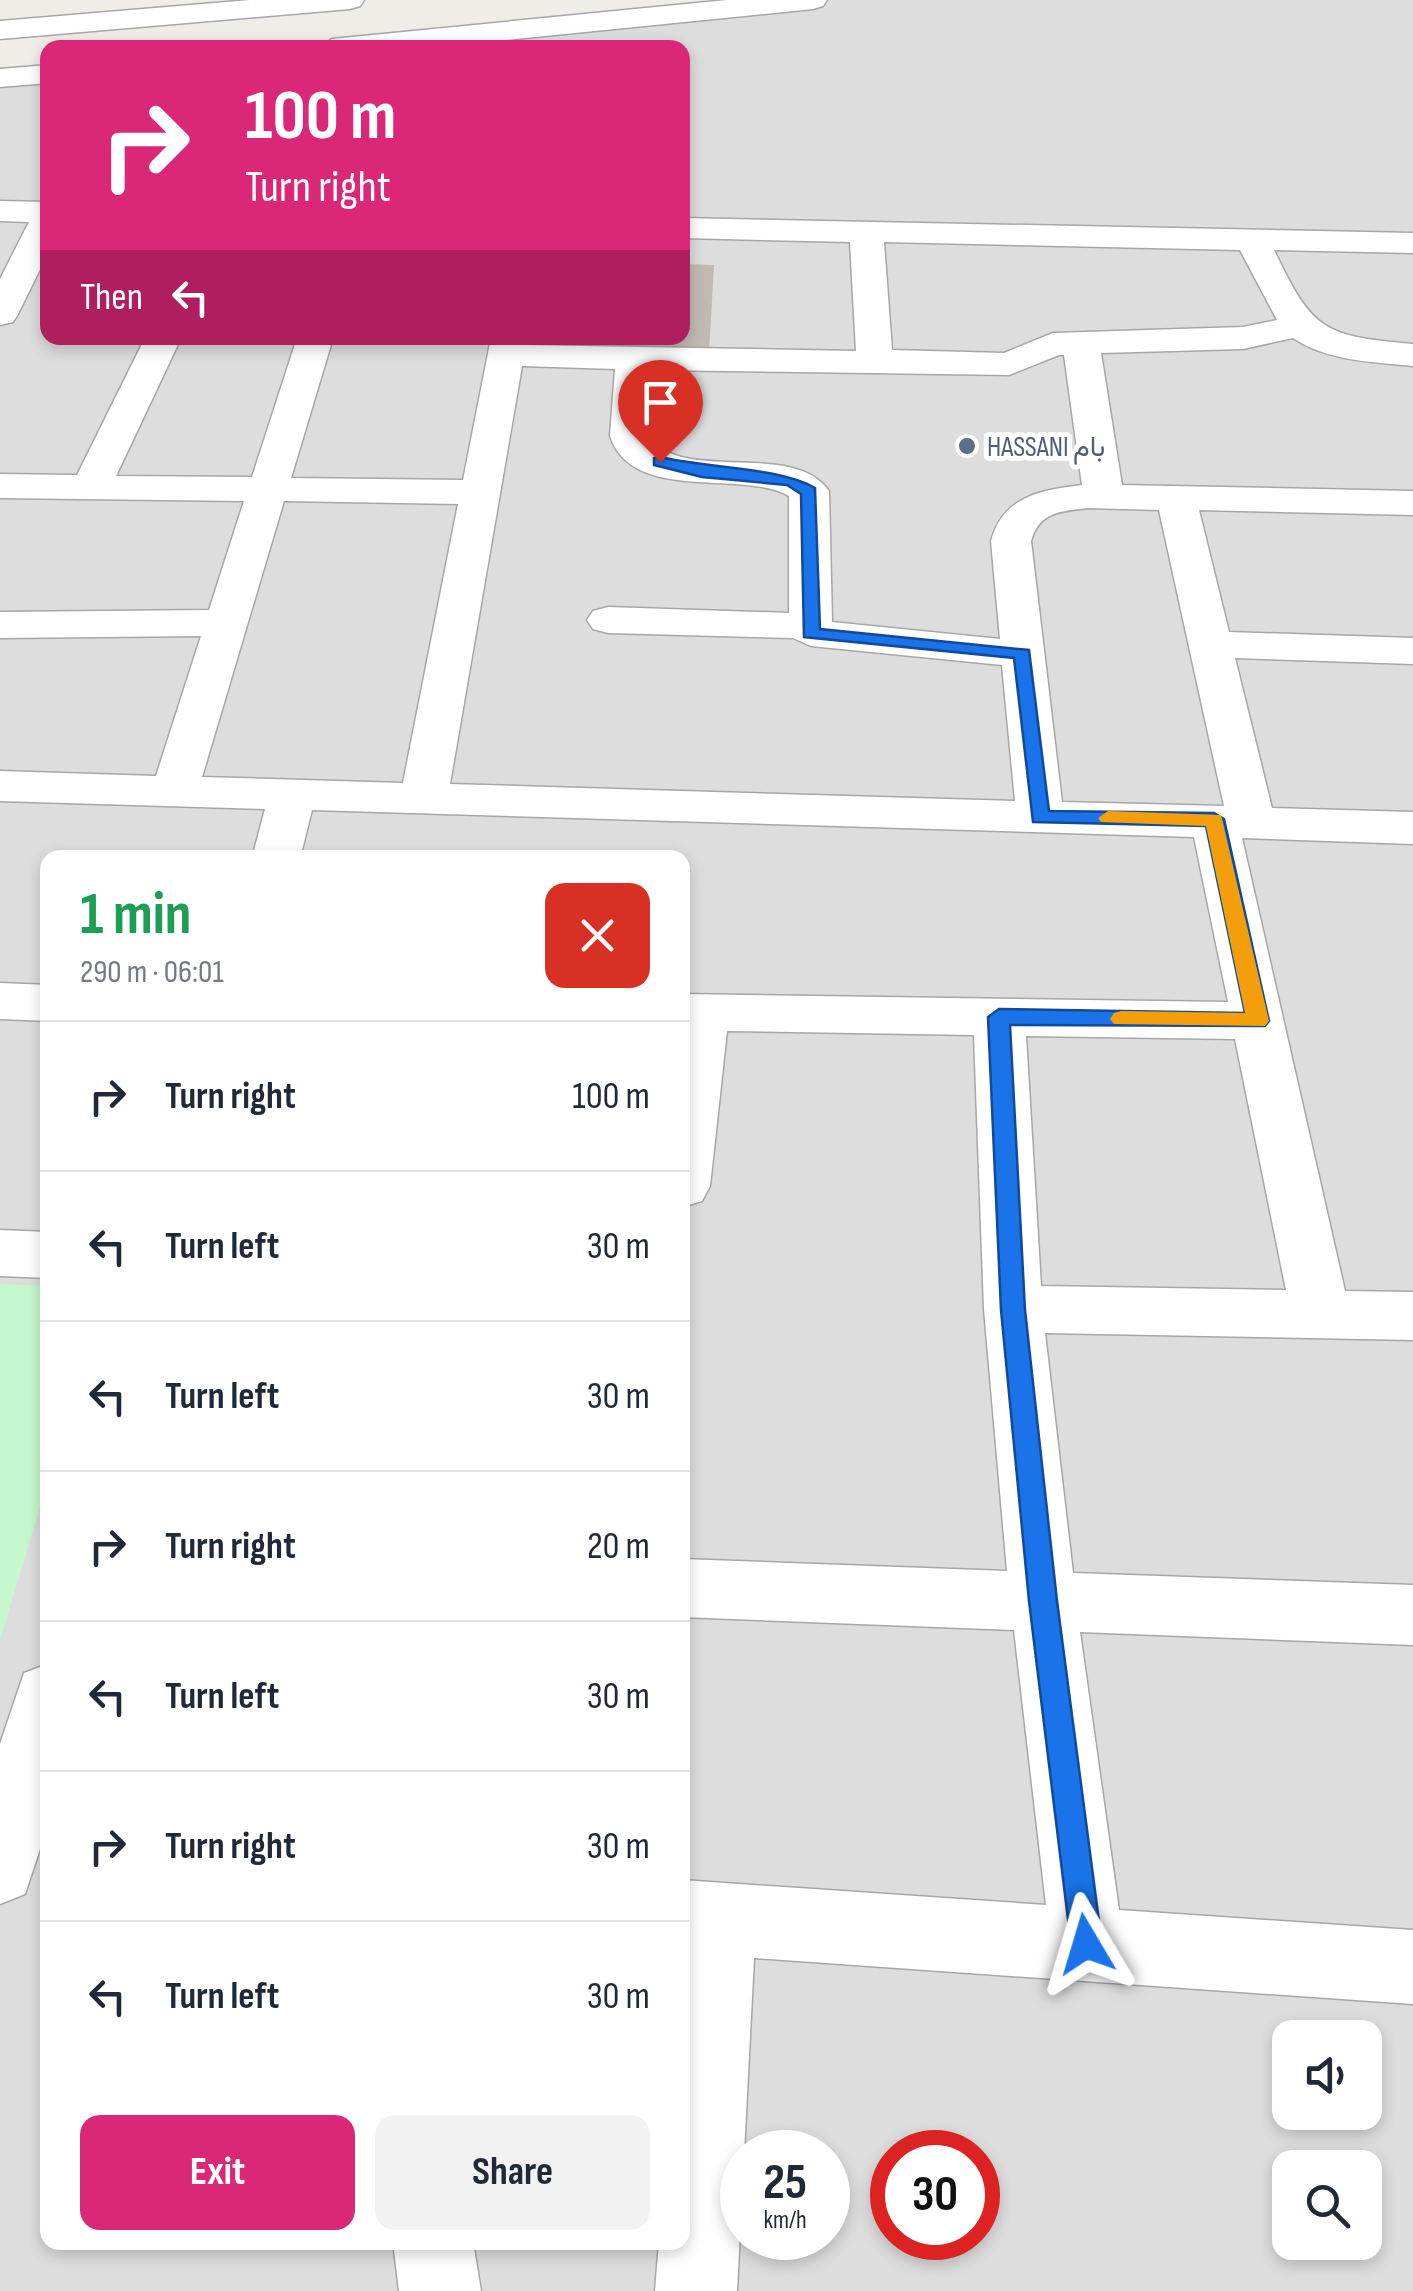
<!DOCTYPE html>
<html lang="en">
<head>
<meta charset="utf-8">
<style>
  :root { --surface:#fff; --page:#f2f2f3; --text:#1f2937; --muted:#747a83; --line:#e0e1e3; --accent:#db2777 }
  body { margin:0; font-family:"Sofia Sans Condensed",Vazirmatn,sans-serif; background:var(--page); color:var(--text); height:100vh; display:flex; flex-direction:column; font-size:38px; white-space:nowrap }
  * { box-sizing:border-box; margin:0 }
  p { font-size:32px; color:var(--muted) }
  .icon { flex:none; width:55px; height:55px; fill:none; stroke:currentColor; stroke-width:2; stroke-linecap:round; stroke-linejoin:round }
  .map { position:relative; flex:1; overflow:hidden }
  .panel { position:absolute; left:40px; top:850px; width:650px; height:1400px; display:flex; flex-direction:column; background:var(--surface); border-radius:20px; box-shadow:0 5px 15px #0003 }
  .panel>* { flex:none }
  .guide { position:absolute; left:40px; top:40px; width:650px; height:305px; border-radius:20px; box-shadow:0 5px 15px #0003; background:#db2777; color:#fff; overflow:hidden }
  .controls { position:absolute; left:1272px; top:2020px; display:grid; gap:20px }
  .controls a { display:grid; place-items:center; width:110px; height:110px; border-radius:20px; background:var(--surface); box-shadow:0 5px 15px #0003; font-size:50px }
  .speed { position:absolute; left:720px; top:2130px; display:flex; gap:20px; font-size:50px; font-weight:700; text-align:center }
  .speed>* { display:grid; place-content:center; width:130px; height:130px; border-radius:50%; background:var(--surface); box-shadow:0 5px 15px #0003; line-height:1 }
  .speed small { font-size:25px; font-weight:400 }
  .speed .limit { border:15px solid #d22; background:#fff; color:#111 }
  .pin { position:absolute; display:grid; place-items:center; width:85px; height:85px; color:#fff; margin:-102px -42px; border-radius:50% 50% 50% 0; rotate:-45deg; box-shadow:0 0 10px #0007 }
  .pin .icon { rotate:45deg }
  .me { position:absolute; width:110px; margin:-55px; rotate:353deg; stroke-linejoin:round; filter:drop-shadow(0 0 8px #0008) }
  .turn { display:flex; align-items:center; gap:35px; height:210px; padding:0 40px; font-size:45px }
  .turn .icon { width:130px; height:130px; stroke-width:2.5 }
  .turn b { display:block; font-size:70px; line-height:85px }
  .then { display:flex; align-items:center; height:95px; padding:0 40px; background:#0003; gap:20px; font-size:38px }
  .round { display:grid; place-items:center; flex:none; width:105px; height:105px; border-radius:20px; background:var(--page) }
  .summary { display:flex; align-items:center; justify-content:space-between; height:170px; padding:0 40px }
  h1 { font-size:60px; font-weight:700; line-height:75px; color:#1e9e55 }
  .primary-button { display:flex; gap:20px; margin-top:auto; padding:20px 40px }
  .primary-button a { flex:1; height:115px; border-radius:20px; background:var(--accent); color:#fff; font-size:40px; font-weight:700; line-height:115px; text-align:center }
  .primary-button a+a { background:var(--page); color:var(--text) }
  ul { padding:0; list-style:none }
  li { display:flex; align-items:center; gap:30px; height:150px; padding:0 40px; border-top:2px solid var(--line) }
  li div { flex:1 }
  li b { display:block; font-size:38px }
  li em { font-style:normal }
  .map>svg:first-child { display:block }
  .residential { fill:#dedddd; fill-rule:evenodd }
  .park { fill:#c5f8cc }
  .building { fill:#c1bab3 }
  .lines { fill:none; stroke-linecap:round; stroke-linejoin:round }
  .street-casing { stroke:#a7a7a7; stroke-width:3 }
  .street { fill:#fff; fill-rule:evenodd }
  .route { fill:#1a73e8; stroke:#114b97; stroke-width:2.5 }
  .slow { fill:#f59e0b }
  .service-dot { fill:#5c6f8a; stroke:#fff; stroke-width:4 }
  .labels { text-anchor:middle; stroke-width:10; stroke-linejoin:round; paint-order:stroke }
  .far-service-label { font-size:28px; fill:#4e5e75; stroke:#fff; text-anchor:start }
</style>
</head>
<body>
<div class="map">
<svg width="1413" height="2291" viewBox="0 0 1413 2291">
  <rect width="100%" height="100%" fill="#f0ede7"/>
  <!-- residential -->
  <path class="residential" d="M 823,0 L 1413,0 L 1413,2291 L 0,2291 L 0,75 L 47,70 L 48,338 L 682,338 L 682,48 L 298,47 ZM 48,858 L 682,858 L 682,2242 L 48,2242 ZM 1290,2038 L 1365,2038 L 1365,2112 L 1290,2112 ZM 742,2152 L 828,2152 L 828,2238 L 742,2238 ZM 892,2152 L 978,2152 L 978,2238 L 892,2238 ZM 1290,2168 L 1365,2168 L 1365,2242 L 1290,2242 Z"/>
  <!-- park -->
  <path class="park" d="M 0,1284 L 47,1286 L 47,1484 L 0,1640 Z"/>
  <!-- building -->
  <path class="building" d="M 682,264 L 714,265 L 709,353 L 566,348 L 567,338 L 682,338 Z"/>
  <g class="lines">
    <!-- street casing -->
    <g class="street-casing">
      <path id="street" d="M 250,0 L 364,0 L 360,6 L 350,9 L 0,39 L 0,21 Z
        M 727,0 L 827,0 L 823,6 L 813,9 L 425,48 L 318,48 L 332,39 Z
        M 48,65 L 48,83 L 0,87 L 0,69 Z
        M 0,201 L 48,202 L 48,253 L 18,314 L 13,322 L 0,325 L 0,279 L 29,222 L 0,221 Z
        M 682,218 L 1413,233 L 1413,253 L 1274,250 C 1313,332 1324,336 1413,344 L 1413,366 C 1373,362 1327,361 1293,338 L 1243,349 L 1101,353 L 1122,485 L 1413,491 L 1413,515 L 1199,510 L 1229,632 L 1413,638 L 1413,664 L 1235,658 L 1272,808 L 1413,812 L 1413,844 L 1242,838 L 1345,1291 L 1413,1292 L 1413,1340 L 1045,1333 L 1073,1573 L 1413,1585 L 1413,1645 L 1080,1632 L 1119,1910 L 1413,1930 L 1413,2004 L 754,1958 L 737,2291 L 655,2291 L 659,2242 L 682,2242 L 682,1880 L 1046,1905 L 1014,1630 L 682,1617 L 682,1559 L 1007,1571 L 984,1309 L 974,1035 L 727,1031 L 710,1186 L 702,1201 L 682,1207 L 682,994 L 1228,1002 L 1194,837 L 312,810 L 300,858 L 252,858 L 265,809 L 0,801 L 0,771 L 156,776 L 201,636 L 0,638 L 0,612 L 209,610 L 244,501 L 0,498 L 0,474 L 77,475 L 145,338 L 181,338 L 116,476 L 252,477 L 297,338 L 333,338 L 291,478 L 463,480 L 491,338 L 527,338 L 526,345 L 856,351 L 850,242 L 682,238 ZM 884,242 L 1240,250 L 1277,320 L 1243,327 L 1053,333 L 1004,353 L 892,350 ZM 1059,355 L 1064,355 L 1082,485 C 1041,490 1003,496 991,541 L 1000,639 L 832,622 L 829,491 C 793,439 681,485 649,436 L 652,370 L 1009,375 ZM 522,366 L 615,369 L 610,436 C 632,504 742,469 789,496 L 789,613 L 608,607 L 593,611 L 587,620 L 593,629 L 608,633 L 793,638 L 811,646 L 1002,665 L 1015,801 L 450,784 ZM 284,501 L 458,504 L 403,783 L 202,777 ZM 1088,508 L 1159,510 L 1224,806 L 1062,802 L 1031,541 C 1039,512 1061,511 1088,508 ZM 1026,1036 L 1235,1039 L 1286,1290 L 1041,1286 Z
        M 0,983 L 48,985 L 48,1021 L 0,1019 Z
        M 0,1230 L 48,1232 L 48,1278 L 0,1276 Z
        M 48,1664 L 48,1825 L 25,1894 L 0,1904 L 0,1744 L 24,1673 Z
        M 393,2242 L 473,2242 L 481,2291 L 399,2291 Z"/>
    </g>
    <!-- street -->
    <use href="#street" class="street"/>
  </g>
  <!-- route -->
  <path class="route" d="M 660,457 C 706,468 778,467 815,488 L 820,629 L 1029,650 L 1049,811 L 1214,813 L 1224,819 L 1269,1021 L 1265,1026 L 1010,1025 L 1025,1310 L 1057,1601 L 1102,1944 L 1097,1955 L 1086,1959 L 1076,1955 L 1071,1944 L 1029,1601 L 1001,1310 L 988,1017 L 999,1009 L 1245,1013 L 1206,826 L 1033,822 L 1014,658 L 804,637 L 801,494 L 787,485 L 702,477 L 654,465 L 654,458 Z"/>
  <!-- slow -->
  <path class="slow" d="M 1108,811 L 1221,815 L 1269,1021 L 1265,1026 L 1114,1024 L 1110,1019 L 1114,1013 L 1121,1011 L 1245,1013 L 1206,826 L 1101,822 L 1098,818 Z"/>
  <!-- markers -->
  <circle class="service-dot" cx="967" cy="446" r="10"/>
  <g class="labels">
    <!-- far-service labels -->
    <g class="far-service-label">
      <text x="987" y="456">HASSANI بام</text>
    </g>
  </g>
</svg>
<div class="controls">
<a><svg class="icon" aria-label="sound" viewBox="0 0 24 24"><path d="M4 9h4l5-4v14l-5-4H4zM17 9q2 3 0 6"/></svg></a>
<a><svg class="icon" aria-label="search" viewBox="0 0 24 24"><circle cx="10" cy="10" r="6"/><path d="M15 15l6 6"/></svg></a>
</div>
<div class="speed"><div>25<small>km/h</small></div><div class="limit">30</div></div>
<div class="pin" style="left:660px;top:462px;background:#d93025"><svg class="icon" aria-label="arrive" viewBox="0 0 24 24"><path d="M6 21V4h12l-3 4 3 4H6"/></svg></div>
<svg class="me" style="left:1086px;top:1944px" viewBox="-20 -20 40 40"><path d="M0-17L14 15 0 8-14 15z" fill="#1a73e8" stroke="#fff" stroke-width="4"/></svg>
<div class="guide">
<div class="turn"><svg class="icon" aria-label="right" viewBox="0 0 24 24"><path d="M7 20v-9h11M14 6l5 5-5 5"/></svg><div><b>100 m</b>Turn right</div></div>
<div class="then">Then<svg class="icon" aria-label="left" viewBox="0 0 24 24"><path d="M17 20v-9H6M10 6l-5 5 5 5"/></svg></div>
</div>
<section class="panel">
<div class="summary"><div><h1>1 min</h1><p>290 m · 06:01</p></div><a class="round" style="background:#d93025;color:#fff"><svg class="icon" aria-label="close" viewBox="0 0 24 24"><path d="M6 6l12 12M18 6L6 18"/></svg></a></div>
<ul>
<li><svg class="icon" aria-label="right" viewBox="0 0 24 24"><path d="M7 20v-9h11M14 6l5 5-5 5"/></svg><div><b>Turn right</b></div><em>100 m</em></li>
<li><svg class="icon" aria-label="left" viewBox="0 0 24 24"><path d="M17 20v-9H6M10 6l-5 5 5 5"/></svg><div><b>Turn left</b></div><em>30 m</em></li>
<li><svg class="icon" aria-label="left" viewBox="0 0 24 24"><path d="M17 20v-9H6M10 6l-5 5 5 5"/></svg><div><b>Turn left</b></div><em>30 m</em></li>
<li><svg class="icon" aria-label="right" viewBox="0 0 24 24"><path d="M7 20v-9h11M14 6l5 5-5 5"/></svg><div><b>Turn right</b></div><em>20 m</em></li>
<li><svg class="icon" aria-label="left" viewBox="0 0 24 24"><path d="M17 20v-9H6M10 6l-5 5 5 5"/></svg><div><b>Turn left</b></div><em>30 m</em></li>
<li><svg class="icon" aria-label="right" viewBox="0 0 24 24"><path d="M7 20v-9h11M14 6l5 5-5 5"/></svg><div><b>Turn right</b></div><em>30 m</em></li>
<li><svg class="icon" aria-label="left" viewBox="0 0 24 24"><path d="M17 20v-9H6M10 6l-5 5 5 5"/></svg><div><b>Turn left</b></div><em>30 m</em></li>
</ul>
<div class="primary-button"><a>Exit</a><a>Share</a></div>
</section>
</div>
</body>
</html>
